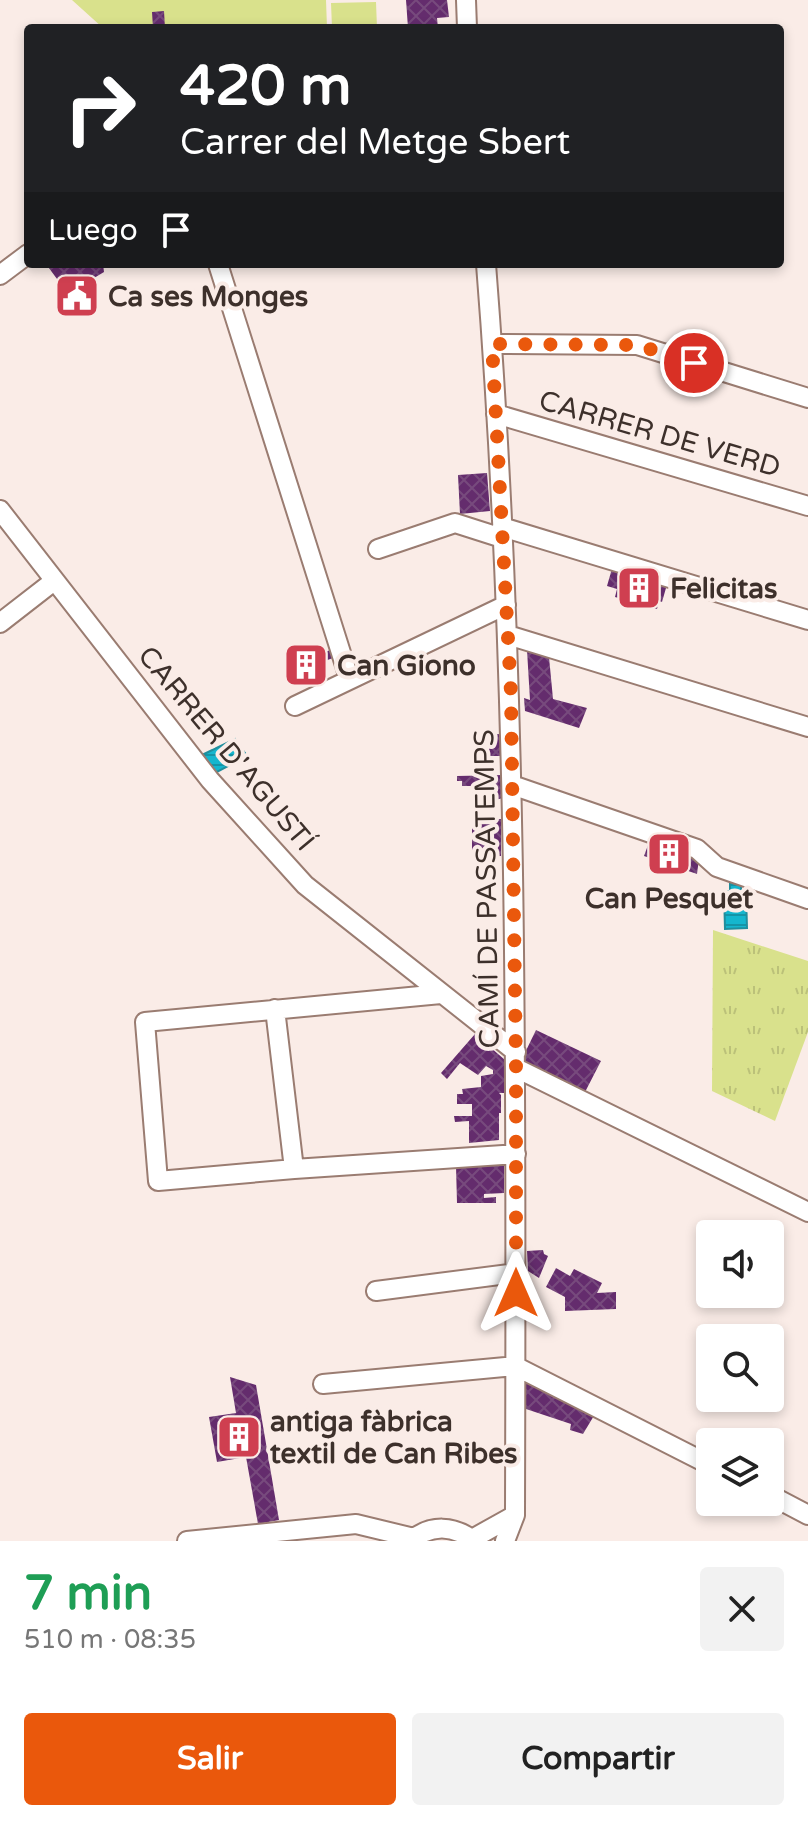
<!DOCTYPE html>
<html lang="es">
<head>
<meta charset="utf-8">
<style>
  :root { --surface:#fff; --page:#f2f2f2; --text:#222; --muted:#767676; --accent:#ea580c }
  body { margin:0; font-family:"Varela Round",sans-serif; background:var(--page); color:var(--text); height:100vh; display:flex; flex-direction:column; font-size:30px; white-space:nowrap }
  * { box-sizing:border-box; margin:0 }
  p { font-size:26px; color:var(--muted) }
  .icon { flex:none; width:44px; height:44px; fill:none; stroke:currentColor; stroke-width:2; stroke-linecap:round; stroke-linejoin:round }
  .map { position:relative; height:1541px; overflow:hidden }
  .details { display:flex; flex-direction:column; background:var(--surface); flex:1 }
  .details>* { flex:none }
  .top-card { position:absolute; left:24px; top:24px; width:760px; height:244px; border-radius:8px; box-shadow:0 4px 12px #0003; background:#202124; color:#fff; overflow:hidden }
  .tools { position:absolute; left:696px; top:1220px; display:grid; gap:16px }
  .tools a { display:grid; place-items:center; width:88px; height:88px; border-radius:8px; background:var(--surface); box-shadow:0 4px 12px #0003; font-size:40px }
  .pin { position:absolute; display:grid; place-items:center; width:68px; height:68px; color:#fff; margin:-34px; border:4px solid #fff; border-radius:50%; box-shadow:0 2px 8px #0007 }
  .me { position:absolute; width:88px; margin:-44px; rotate:0deg; stroke-linejoin:round; filter:drop-shadow(0 0 6px #0008) }
  .turn { display:flex; align-items:center; gap:28px; height:168px; padding:0 24px; font-size:36px }
  .turn .icon { width:104px; height:104px; stroke-width:2.5 }
  .turn b { display:block; font-size:56px; line-height:68px }
  .then { display:flex; align-items:center; height:76px; padding:0 24px; background:#0003; gap:16px; font-size:30px }
  .round { display:grid; place-items:center; flex:none; width:84px; height:84px; border-radius:8px; background:var(--page) }
  .head { display:flex; align-items:center; justify-content:space-between; height:136px; padding:0 24px }
  h1 { font-size:48px; font-weight:800; line-height:60px; color:#1e9e55 }
  .primary-button { display:flex; gap:16px; margin-top:auto; padding:16px 24px }
  .primary-button a { flex:1; height:92px; border-radius:8px; background:var(--accent); color:#fff; font-size:32px; font-weight:800; line-height:92px; text-align:center }
  .primary-button a+a { background:var(--page); color:var(--text) }
  .map>svg:first-child { display:block }
  .grass { fill:url(#grass-tufts) }
  .pitch { fill:#d9e18c }
  .water { fill:url(#water-rules); stroke:#208e9d; stroke-width:2 }
  .building { fill:url(#building-cross-hatch) }
  .lines { fill:none; stroke-linecap:round; stroke-linejoin:round }
  .minor-casing { stroke:#9a7c71; stroke-width:22 }
  .minor { stroke:#fff; stroke-width:18 }
  .route { stroke:#ea580c; stroke-width:14; stroke-dasharray:0 25.2 }
  .labels { text-anchor:middle; stroke-width:8; stroke-linejoin:round; paint-order:stroke }
  .poi-label { font-size:28px; font-weight:bold; fill:#3d302b; stroke:#faece7; text-anchor:start }
  .street-label { font-size:28px; fill:#3d302b; stroke:#faece7 }
</style>
</head>
<body>
<div class="map">
<svg width="808" height="1541" viewBox="0 0 808 1541">
  <defs>
    <pattern id="grass-tufts" width="24" height="20" patternUnits="userSpaceOnUse" patternTransform="scale(2)"><rect width="24" height="20" fill="#d9e18c"/><path d="M3 7l-1-3M5 7V3M7 7l1-3M15 17l-1-3M17 17v-4M19 17l1-3" fill="none" stroke="#bbc179"/></pattern>
    <pattern id="water-rules" width="6" height="5" patternUnits="userSpaceOnUse" patternTransform="scale(2)"><rect width="6" height="5" fill="#14b6ce"/><path d="M0 2.5h6" fill="none" stroke="#1494a7"/></pattern>
    <pattern id="building-cross-hatch" width="8" height="8" patternUnits="userSpaceOnUse" patternTransform="scale(2)"><rect width="8" height="8" fill="#642c6d"/><path d="M0 0l8 8M0 8l8-8" fill="none" stroke="#774a7d"/></pattern>
  </defs>
  <rect width="100%" height="100%" fill="#faece7"/>
  <!-- grass -->
  <path class="grass" d="M 713,930 L 808,961 L 808,1032 L 775,1121 L 712,1091 Z"/>
  <!-- pitch -->
  <path class="pitch" d="M 72,0 L 326,0 L 327,28 L 103,28 Z
    M 376,2 L 377,28 L 332,28 L 331,3 Z"/>
  <!-- water -->
  <path class="water" d="M 235,739 L 247,756 L 215,773 L 202,755 Z
    M 730,879 L 741,883 L 741,893 L 746,893 L 747,928 L 725,929 L 724,892 L 730,891 Z"/>
  <!-- building -->
  <path class="building" d="M 406,0 L 447,0 L 449,17 L 437,18 L 438,28 L 408,28 Z
    M 164,11 L 165,28 L 153,28 L 152,12 Z
    M 46,264 L 103,264 L 104,272 L 79,287 L 90,305 L 82,313 Z
    M 487,473 L 490,511 L 460,514 L 458,475 Z
    M 613,565 L 668,581 L 662,602 L 659,601 L 657,609 L 615,597 L 617,589 L 607,586 Z
    M 331,650 L 333,658 L 322,662 L 324,671 L 307,676 L 304,667 L 292,671 L 289,662 Z
    M 527,650 L 549,657 L 553,699 L 587,708 L 579,728 L 525,711 L 524,698 L 530,700 Z
    M 489,734 L 507,734 L 507,756 L 489,756 Z
    M 504,775 L 503,798 L 472,806 L 472,786 L 462,786 L 462,781 L 457,781 L 457,776 Z
    M 472,819 L 501,819 L 501,856 L 472,857 Z
    M 651,837 L 699,859 L 697,874 L 644,856 Z
    M 536,1030 L 601,1061 L 584,1094 L 520,1063 Z
    M 475,1034 L 505,1060 L 504,1093 L 499,1093 L 501,1095 L 501,1113 L 499,1113 L 499,1140 L 469,1143 L 469,1121 L 455,1122 L 454,1116 L 472,1116 L 472,1104 L 457,1104 L 457,1094 L 463,1094 L 462,1089 L 481,1087 L 481,1076 L 493,1074 L 493,1070 L 486,1066 L 478,1075 L 460,1063 L 447,1079 L 441,1073 Z
    M 504,1163 L 504,1193 L 484,1194 L 484,1198 L 496,1197 L 496,1203 L 457,1203 L 456,1166 Z
    M 543,1250 L 544,1254 L 548,1256 L 539,1278 L 528,1271 L 527,1251 Z
    M 556,1268 L 570,1276 L 574,1269 L 602,1283 L 597,1293 L 616,1292 L 616,1309 L 565,1311 L 565,1297 L 546,1287 Z
    M 525,1375 L 543,1384 L 541,1390 L 569,1398 L 595,1414 L 583,1434 L 570,1430 L 571,1424 L 523,1408 L 522,1385 L 525,1386 Z
    M 230,1377 L 256,1385 L 279,1520 L 258,1524 L 246,1457 L 217,1462 L 209,1417 L 236,1413 Z"/>
  <g class="lines">
    <!-- minor casing -->
    <g class="minor-casing">
      <path id="minor" d="M 466,0 L 467,28
        M 218,264 L 349,678
        M 486,264 C 519,680 516,1097 515,1515 L 505,1541
        M 0,275 L 28,254
        M 492,344 L 637,345 L 808,398
        M 496,414 L 808,506
        M 0,510 L 210,780 L 305,885 L 516,1052
        M 502,527 L 808,620
        M 378,549 L 455,523 L 502,538
        M 0,623 L 54,581
        M 508,635 L 808,727
        M 295,706 L 506,605
        M 512,785 L 697,849 L 717,867 L 808,899
        M 441,994 L 145,1022 L 158,1181 L 294,1169 L 516,1154
        M 275,1009 L 294,1169
        M 516,1068 L 808,1212
        M 376,1291 L 516,1273
        M 323,1384 L 515,1366 L 710,1465
        M 770,1495 L 808,1515
        M 472,1539 L 515,1515
        M 187,1541 L 356,1524 L 414,1538
        M 410,1541 C 431,1524 454,1525 474,1541"/>
    </g>
    <!-- minor -->
    <use href="#minor" class="minor"/>
  </g>
  <g class="lines">
    <!-- route -->
    <path class="route" d="M 516,1293 L 516,1068 L 511,693 L 492,344 L 637,345 L 694,363"/>
  </g>
  <!-- icons -->
  <defs>
    <g id="civic-square" transform="scale(2.3)"><rect x="-9" y="-9" width="18" height="18" rx="4" fill="#cf3f50" stroke="#faece7"/><path d="M-.6-6.5H3V-4.5H.6V-3L4-1V1h2V6H-6V1h2V-1L-.6-3ZM-1.2 2.5V6h2.4V2.5Z" fill="#fff"/></g>
    <g id="building-square" transform="scale(2.3)"><rect x="-9" y="-9" width="18" height="18" rx="4" fill="#cf3f50" stroke="#faece7"/><path d="M-4-6H4V6H1V3H-1V6H-4ZM-2.5-4.3h1.7v1.8h-1.7ZM.8-4.3h1.7v1.8H.8ZM-2.5-1h1.7V.8h-1.7ZM.8-1h1.7V.8H.8Z" fill="#fff"/></g>
  </defs>
  <g fill-rule="evenodd">
    <use href="#civic-square" x="77" y="296"/>
    <use href="#building-square" x="639" y="588"/>
    <use href="#building-square" x="306" y="665"/>
    <use href="#building-square" x="669" y="854"/>
    <use href="#building-square" x="239" y="1437"/>
  </g>
  <g class="labels">
    <!-- poi labels -->
    <g class="poi-label">
      <text x="108" y="306">Ca ses Monges</text>
      <text x="670" y="598">Felicitas</text>
      <text x="337" y="675">Can Giono</text>
      <text x="669" y="908" text-anchor="middle">Can Pesquet</text>
      <text x="270" y="1431">antiga fàbrica<tspan x="270" dy="32">textil de Can Ribes</tspan></text>
    </g>
    <!-- street labels -->
    <g class="street-label">
      <text transform="translate(660 433) rotate(16)" y="10">CARRER DE VERD</text>
      <text transform="translate(227 748) rotate(50)" y="10">CARRER D'AGUSTÍ</text>
      <text transform="translate(486 889) rotate(-91)" y="10">CAMÍ DE PASSATEMPS</text>
    </g>
  </g>
</svg>
<div class="tools">
<a><svg class="icon" aria-label="sound" viewBox="0 0 24 24"><path d="M4 9h4l5-4v14l-5-4H4zM17 9q2 3 0 6"/></svg></a>
<a><svg class="icon" aria-label="search" viewBox="0 0 24 24"><circle cx="10" cy="10" r="6"/><path d="M15 15l6 6"/></svg></a>
<a><svg class="icon" aria-label="layers" viewBox="0 0 24 24"><path d="M12 4l9 5-9 5-9-5zM3 14l9 5 9-5"/></svg></a>
</div>
<div class="pin" style="left:694px;top:363px;background:#d93025"><svg class="icon" aria-label="arrive" viewBox="0 0 24 24"><path d="M6 21V4h12l-3 4 3 4H6"/></svg></div>
<svg class="me" style="left:516px;top:1293px" viewBox="-20 -20 40 40"><path d="M0-17L14 15 0 8-14 15z" fill="#ea580c" stroke="#fff" stroke-width="4"/></svg>
<div class="top-card">
<div class="turn"><svg class="icon" aria-label="right" viewBox="0 0 24 24"><path d="M7 20v-9h11M14 6l5 5-5 5"/></svg><div><b>420 m</b>Carrer del Metge Sbert</div></div>
<div class="then">Luego<svg class="icon" aria-label="arrive" viewBox="0 0 24 24"><path d="M6 21V4h12l-3 4 3 4H6"/></svg></div>
</div>
</div>
<section class="details">
<div class="head"><div><h1>7 min</h1><p>510 m · 08:35</p></div><a class="round"><svg class="icon" aria-label="close" viewBox="0 0 24 24"><path d="M6 6l12 12M18 6L6 18"/></svg></a></div>
<div class="primary-button"><a>Salir</a><a>Compartir</a></div>
</section>
</body>
</html>
